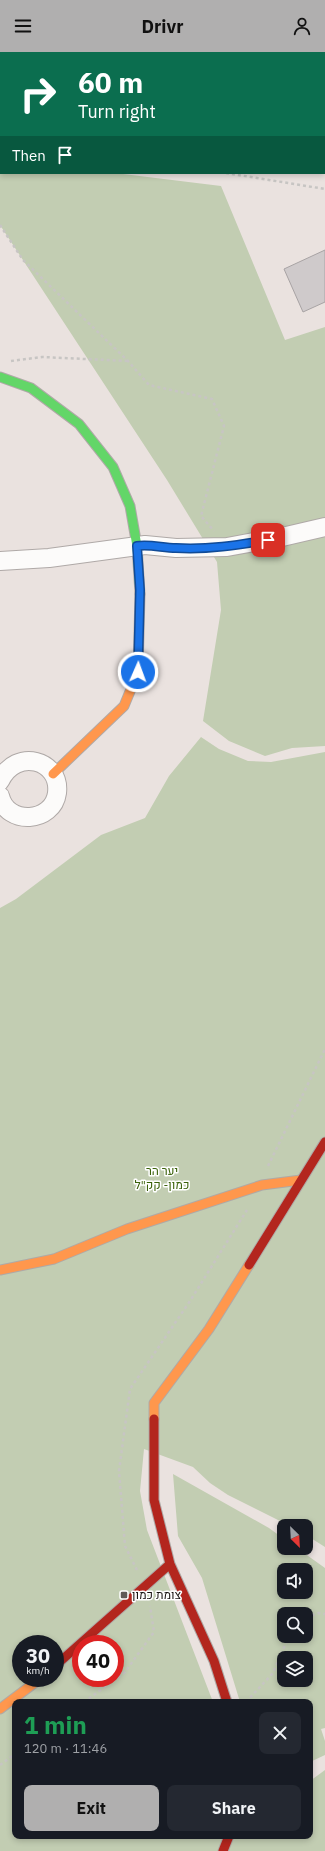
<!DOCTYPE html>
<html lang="en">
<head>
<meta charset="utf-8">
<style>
  :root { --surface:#171b24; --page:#242831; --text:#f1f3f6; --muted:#9ea1a6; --accent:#b0afaf }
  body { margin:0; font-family:"IBM Plex Sans",Heebo,sans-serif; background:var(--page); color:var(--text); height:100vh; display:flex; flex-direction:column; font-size:15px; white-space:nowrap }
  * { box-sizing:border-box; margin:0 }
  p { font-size:13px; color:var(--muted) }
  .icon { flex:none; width:22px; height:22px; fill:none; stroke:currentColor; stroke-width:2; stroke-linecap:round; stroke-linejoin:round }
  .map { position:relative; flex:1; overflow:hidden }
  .side { position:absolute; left:12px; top:1647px; width:301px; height:140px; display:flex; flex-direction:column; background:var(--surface); border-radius:8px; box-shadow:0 2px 6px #0003 }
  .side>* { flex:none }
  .guide { position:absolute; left:0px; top:0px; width:325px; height:122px; box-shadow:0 2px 6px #0003; background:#0b6e4f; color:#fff; overflow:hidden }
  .needle { width:26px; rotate:156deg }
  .controls { position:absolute; left:277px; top:1467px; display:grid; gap:8px }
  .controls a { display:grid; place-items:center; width:36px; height:36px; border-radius:8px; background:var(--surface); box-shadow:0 2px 6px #0003; font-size:20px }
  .speed { position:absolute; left:12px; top:1583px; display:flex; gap:8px; font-size:20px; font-weight:700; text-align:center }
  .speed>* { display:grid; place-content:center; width:52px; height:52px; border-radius:50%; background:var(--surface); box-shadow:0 2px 6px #0003; line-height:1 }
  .speed small { font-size:10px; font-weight:400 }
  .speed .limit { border:6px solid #d22; background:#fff; color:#111 }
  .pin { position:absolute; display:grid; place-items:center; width:34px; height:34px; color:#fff; margin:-17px; border-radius:8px; box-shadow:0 2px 6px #0006 }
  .me { position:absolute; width:44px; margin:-22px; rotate:2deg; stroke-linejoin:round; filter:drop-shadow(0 0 3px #0008) }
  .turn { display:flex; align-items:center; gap:14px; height:84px; padding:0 12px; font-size:18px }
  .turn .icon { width:52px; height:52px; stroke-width:2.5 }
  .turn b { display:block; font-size:28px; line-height:34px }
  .then { display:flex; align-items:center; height:38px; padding:0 12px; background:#0003; gap:8px; font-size:15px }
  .round { display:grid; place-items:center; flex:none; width:42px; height:42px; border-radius:8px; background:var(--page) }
  .head { display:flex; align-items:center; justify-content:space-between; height:68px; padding:0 12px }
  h1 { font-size:24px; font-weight:800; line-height:30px; color:#1e9e55 }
  .primary-button { display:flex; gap:8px; margin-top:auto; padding:8px 12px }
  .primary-button a { flex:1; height:46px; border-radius:8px; background:var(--accent); color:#111; font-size:16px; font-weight:800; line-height:46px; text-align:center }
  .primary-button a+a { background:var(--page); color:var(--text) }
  header { display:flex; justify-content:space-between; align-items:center; height:52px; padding:0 12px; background:var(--accent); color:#111; font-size:18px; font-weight:800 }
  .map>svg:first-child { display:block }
  .green { fill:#c2cdb2; fill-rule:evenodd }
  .building { fill:#cfcacb; stroke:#a8a3a4 }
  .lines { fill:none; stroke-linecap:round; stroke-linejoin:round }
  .street-casing { stroke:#afa9a7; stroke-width:20 }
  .fast-casing { stroke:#afa9a7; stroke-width:11 }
  .slow-casing { stroke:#afa9a7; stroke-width:11 }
  .jam-casing { stroke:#afa9a7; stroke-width:11 }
  .path { stroke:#c7c5c3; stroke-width:2.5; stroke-dasharray:3 3; stroke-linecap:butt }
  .street { stroke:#fcfbfa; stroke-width:18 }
  .fast { stroke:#63d668; stroke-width:9 }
  .slow { stroke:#ff974d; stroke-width:9 }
  .jam { stroke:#b3261e; stroke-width:9 }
  .route-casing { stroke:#114b97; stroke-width:10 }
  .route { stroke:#1a73e8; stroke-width:7 }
  .poi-dot { fill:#615b58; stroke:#fff; stroke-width:1.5 }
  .labels { text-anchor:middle; stroke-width:3; stroke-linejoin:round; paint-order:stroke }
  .park-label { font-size:12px; fill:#3a6109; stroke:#fff }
  .poi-label { font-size:12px; fill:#171210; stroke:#fff; text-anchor:start }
</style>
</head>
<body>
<header><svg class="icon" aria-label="menu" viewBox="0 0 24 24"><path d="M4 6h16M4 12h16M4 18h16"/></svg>Drivr<svg class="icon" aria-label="person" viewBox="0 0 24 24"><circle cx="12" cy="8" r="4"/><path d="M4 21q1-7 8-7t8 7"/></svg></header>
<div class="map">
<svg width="325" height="1799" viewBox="0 0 325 1799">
  <rect width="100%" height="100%" fill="#eae2df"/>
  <!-- green -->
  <path class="green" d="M 0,106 L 1,121 L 115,121 L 221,134 L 285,288 L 325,275 L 325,694 L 292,696 L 265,704 L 229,689 L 203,669 L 221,558 L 217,510 L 167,428 L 0,173 Z
    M 201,685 L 219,697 L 248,709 L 271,710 L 325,700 L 325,1495 L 306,1483 L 306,1474 L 290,1474 L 228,1443 L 210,1431 L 193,1415 L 144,1397 L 140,1439 L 147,1478 L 213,1650 L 15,1650 L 15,1784 L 310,1784 L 310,1729 L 325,1718 L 325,1799 L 0,1799 L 0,856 L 16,847 L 101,783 L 145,766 L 169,724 ZM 21,1592 L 55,1592 L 55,1626 L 21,1626 ZM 81,1592 L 115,1592 L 115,1626 L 81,1626 Z
    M 173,1422 L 269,1476 L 284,1487 L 284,1496 L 297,1496 L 325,1516 L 325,1676 L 321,1677 L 325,1689 L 325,1703 L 310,1710 L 310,1650 L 240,1650 L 202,1526 L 178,1484 ZM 284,1518 L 306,1518 L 306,1540 L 284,1540 ZM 284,1562 L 306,1562 L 306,1584 L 284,1584 ZM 284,1606 L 306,1606 L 306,1628 L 284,1628 Z"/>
  <!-- building -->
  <path class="building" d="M 325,198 L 325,250 L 303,260 L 284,217 Z"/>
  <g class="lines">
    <!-- street casing -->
    <g class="street-casing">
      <path id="street" d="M 0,509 L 49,506 L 145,493 L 176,496 L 227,495 L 282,485 L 325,475
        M 0,729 C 16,695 61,708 57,741 C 53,771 7,774 0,744"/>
    </g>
    <!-- fast casing -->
    <g class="fast-casing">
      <path id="fast" d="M 0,325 L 31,336 L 79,372 L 113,415 L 130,454 L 137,494 L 140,542"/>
    </g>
    <!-- slow casing -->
    <g class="slow-casing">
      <path id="slow" d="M 53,722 L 124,654 L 138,620 L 140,542
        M 0,1218 L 54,1207 L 127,1177 L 262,1133 L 301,1128
        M 154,1367 L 154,1351 L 209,1277 L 249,1213
        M 0,1657 L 41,1626"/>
    </g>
    <!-- jam casing -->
    <g class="jam-casing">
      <path id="jam" d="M 249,1213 L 325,1090
        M 154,1367 L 154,1448 L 170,1512 L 214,1609 L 227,1650
        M 55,1614 L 170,1512
        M 223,1799 L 229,1784"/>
    </g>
    <!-- path -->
    <path class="path" d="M 0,115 L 1,115
      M 226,121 L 325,137
      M 0,173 L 23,208 L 128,309 L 149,333 L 212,347 L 224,374 L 201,464 L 214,479
      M 11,309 L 42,305 L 128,309
      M 268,1114 L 325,997
      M 137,1518 L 125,1494 L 119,1419 L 130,1337 L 190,1249 L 247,1158
      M 306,1565 L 319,1561 L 325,1562
      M 84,1650 L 125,1620 L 154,1580 L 150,1554
      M 246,1650 L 273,1621 L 289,1584
      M 0,1713 L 15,1702"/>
    <!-- street -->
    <use href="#street" class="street"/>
    <!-- fast -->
    <use href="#fast" class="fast"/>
    <!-- slow -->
    <use href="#slow" class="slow"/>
    <!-- jam -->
    <use href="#jam" class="jam"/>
  </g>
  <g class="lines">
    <!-- route casing -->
    <g class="route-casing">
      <path id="route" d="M 138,620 L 140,538 L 137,494 C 150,492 163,496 176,496 C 207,498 238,493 268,488"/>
    </g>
    <!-- route -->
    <use href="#route" class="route"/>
  </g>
  <!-- markers -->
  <rect class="poi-dot" x="120" y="1539" width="8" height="8" rx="2"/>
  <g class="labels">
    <!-- park labels -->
    <g class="park-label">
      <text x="162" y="1123">יער הר<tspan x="162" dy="14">כמון- קק"ל</tspan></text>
    </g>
    <!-- poi labels -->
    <g class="poi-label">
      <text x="132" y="1547">צומת כמון</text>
    </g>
  </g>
</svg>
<div class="controls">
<a><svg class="needle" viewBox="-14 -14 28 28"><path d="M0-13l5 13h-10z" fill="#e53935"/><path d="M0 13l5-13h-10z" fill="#9ea1a6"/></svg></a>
<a><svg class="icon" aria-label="sound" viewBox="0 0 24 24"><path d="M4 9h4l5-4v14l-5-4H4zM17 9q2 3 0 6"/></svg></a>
<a><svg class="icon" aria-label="search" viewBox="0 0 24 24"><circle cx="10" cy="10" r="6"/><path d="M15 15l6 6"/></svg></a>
<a><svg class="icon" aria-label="layers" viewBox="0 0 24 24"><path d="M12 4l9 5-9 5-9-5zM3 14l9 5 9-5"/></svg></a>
</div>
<div class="speed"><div>30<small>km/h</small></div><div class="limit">40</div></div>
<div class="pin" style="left:268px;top:488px;background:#d93025"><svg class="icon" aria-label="arrive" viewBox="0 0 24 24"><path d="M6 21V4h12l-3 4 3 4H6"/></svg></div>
<svg class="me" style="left:138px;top:620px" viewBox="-20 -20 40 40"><circle r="17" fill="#1a73e8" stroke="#fff" stroke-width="3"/><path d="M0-11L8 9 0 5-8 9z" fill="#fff"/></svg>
<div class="guide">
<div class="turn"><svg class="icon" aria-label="right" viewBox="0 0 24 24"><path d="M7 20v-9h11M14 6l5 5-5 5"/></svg><div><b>60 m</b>Turn right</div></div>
<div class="then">Then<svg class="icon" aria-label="arrive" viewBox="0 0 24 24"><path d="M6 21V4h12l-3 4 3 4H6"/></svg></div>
</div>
<section class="side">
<div class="head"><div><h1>1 min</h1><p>120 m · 11:46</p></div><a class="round"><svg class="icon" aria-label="close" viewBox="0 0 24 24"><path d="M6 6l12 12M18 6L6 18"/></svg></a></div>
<div class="primary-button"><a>Exit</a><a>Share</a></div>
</section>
</div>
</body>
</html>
